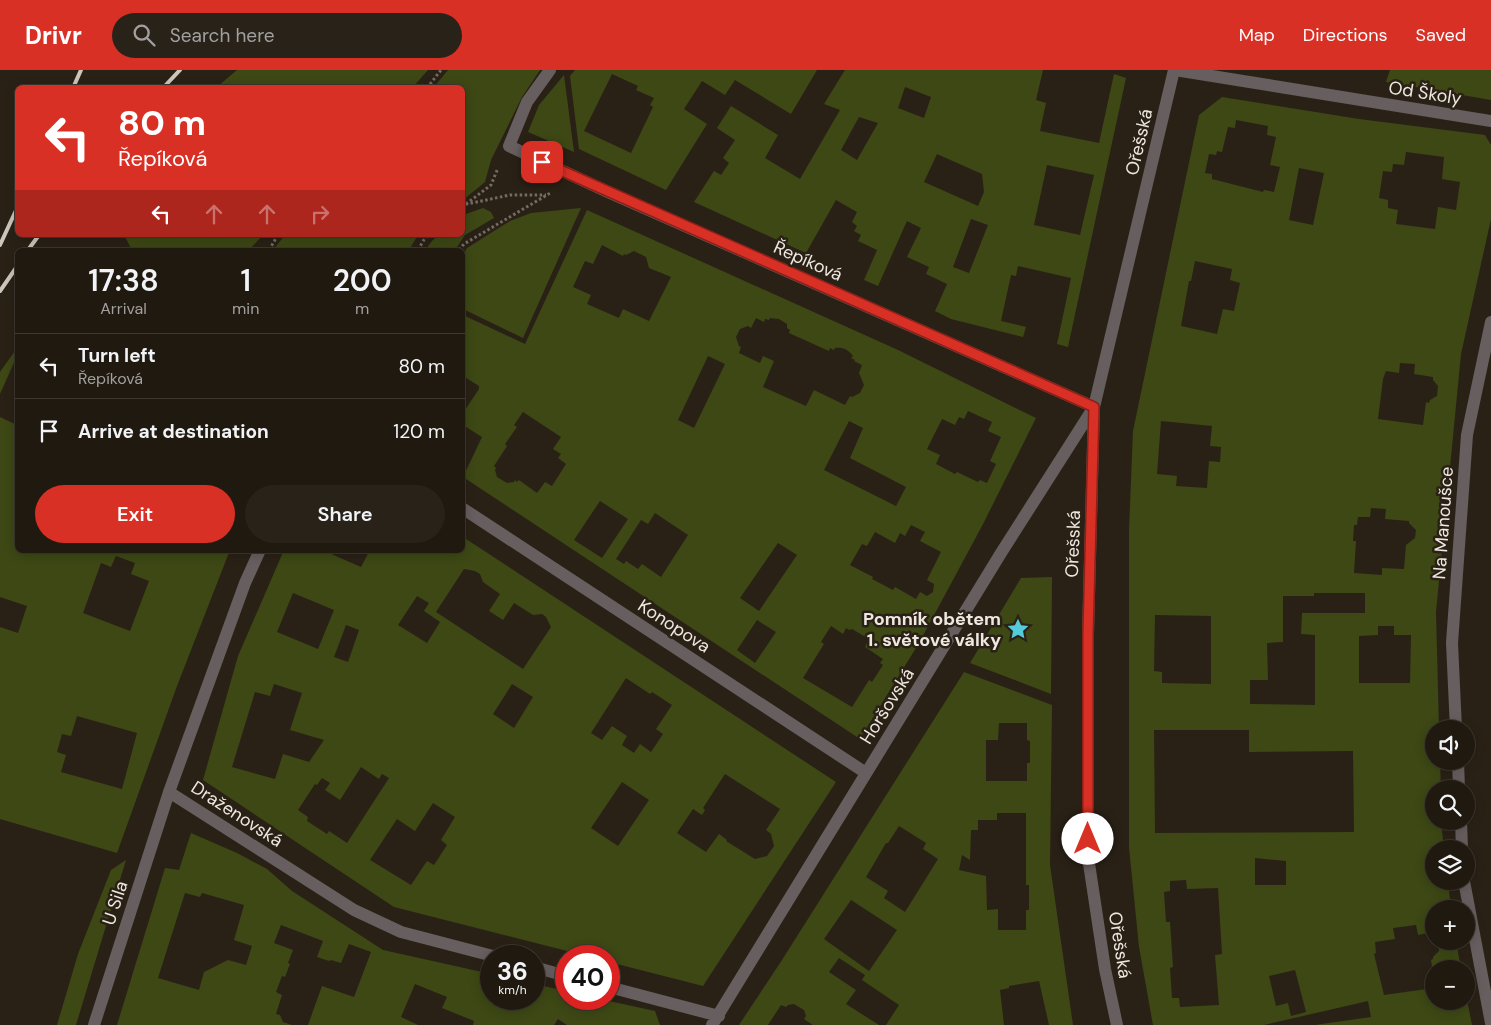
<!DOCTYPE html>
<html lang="en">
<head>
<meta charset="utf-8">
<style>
  :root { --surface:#201910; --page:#282219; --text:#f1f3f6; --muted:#a2a09f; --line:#3d3830; --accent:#d93025 }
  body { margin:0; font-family:"DM Sans",sans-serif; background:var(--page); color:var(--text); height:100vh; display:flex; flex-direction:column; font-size:19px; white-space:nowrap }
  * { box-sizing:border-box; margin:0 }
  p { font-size:16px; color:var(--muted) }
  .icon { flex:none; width:28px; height:28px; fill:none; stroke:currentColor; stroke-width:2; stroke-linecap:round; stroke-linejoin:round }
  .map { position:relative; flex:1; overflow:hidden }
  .side { position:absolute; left:15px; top:178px; width:450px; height:305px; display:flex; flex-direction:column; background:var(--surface); border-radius:8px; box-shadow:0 2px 12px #0003,0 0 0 1px var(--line) }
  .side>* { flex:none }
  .guide { position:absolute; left:15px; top:15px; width:450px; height:152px; border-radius:8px; box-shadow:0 2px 12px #0003,0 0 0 1px var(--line); background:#d93025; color:#fff; overflow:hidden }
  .buttons { position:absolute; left:1425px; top:650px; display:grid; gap:10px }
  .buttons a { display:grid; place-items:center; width:50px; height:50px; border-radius:50%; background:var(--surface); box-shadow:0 2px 12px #0003,0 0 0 1px var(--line); font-size:25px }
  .speed { position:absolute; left:480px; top:875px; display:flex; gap:10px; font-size:25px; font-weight:700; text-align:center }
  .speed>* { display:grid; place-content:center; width:65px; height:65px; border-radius:50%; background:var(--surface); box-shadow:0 2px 12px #0003,0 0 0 1px var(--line); line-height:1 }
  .speed small { font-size:12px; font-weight:400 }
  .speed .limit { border:8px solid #d22; background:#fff; color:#111 }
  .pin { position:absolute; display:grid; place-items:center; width:42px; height:42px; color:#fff; margin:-21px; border-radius:10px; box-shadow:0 2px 8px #0006 }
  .me { position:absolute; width:55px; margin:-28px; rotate:0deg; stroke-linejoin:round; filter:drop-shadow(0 0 4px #0008) }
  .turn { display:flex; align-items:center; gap:18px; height:105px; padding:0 20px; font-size:22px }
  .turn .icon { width:65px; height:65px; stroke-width:2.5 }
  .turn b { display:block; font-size:35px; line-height:42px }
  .lanes { display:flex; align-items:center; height:48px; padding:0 20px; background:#0003; justify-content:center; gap:25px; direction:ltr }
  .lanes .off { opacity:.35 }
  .eta { display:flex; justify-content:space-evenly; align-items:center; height:85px; text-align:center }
  .eta b { font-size:30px; font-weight:600; line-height:35px }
  .button { display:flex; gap:10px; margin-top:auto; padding:10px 20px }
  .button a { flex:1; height:58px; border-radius:30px; background:var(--accent); color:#fff; font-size:20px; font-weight:600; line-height:58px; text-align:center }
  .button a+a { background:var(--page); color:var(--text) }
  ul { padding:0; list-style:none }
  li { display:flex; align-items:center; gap:15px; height:65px; padding:0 20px; border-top:1px solid var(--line) }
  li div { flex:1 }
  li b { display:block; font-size:19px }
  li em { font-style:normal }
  header { display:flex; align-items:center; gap:30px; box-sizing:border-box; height:70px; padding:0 25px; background:var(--accent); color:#fff }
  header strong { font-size:24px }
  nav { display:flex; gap:28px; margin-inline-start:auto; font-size:18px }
  .search { width:350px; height:45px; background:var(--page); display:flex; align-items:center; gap:12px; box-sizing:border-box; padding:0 18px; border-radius:28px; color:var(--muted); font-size:19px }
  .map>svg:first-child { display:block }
  .green { fill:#3d4815; fill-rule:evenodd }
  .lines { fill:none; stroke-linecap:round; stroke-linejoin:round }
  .path { stroke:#746c62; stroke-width:3; stroke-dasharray:2.5 2.5; stroke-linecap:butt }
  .minor { stroke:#675e5f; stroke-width:12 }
  .rail { stroke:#ccc6bd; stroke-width:4 }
  .route-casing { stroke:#8d1f18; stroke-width:12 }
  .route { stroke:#d93025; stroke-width:9 }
  .labels { text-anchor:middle; stroke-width:5; stroke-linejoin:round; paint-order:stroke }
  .street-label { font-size:18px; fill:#eee8e0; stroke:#2a2116 }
  .poi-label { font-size:18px; font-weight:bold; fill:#eee8e0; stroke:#2a2116; text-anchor:end }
</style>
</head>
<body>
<header>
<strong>Drivr</strong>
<div class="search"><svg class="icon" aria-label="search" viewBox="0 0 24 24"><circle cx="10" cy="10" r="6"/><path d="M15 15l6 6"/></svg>Search here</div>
<nav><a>Map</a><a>Directions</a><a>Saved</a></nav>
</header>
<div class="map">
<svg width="1491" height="955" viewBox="0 0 1491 955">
  <rect width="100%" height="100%" fill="#2a2116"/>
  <!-- green -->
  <path class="green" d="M 237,0 L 428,0 L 413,17 L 217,17 Z
    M 448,0 L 540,0 L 522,27 L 491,90 L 485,112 L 463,130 L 462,18 L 434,17 Z
    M 575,0 L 817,0 L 791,44 L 735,10 L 725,25 L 702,11 L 684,39 L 707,54 L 666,120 L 579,79 L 570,6 ZM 612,4 L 638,16 L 636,20 L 654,28 L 650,35 L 653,37 L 631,83 L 584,61 Z
    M 845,0 L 1043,0 L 1036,30 L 1046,33 L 1040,61 L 1099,73 L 1114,4 L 1126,8 L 1068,277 L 1057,274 L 1071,208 L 1018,196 L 1016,206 L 1011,205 L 1001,251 L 1026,257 L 1023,267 L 951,249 L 935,241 L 947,214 L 926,204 L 929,197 L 907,187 L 921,158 L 907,151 L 878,216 L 864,210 L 877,180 L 858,171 L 861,165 L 854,161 L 857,156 L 852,152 L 857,142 L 836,130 L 806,183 L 694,132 L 714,101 L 721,105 L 729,93 L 723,88 L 735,70 L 717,58 L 731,36 L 778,65 L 765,88 L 800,109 L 840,40 L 824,34 ZM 905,17 L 931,27 L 924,48 L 898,38 ZM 859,47 L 878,53 L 857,90 L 841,80 ZM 937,84 L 982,104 L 984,122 L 978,136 L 924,112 ZM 1047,95 L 1094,105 L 1080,165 L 1034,155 ZM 971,149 L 988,155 L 969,203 L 953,197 Z
    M 1390,0 L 1491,0 L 1491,30 L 1386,12 Z
    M 564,5 L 574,82 L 528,62 L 539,35 Z
    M 1222,27 L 1359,49 L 1485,65 L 1491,75 L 1491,149 L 1461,284 L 1436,542 L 1439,659 L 1434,659 L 1434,691 L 1440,691 L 1441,719 L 1434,719 L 1434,751 L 1441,751 L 1444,779 L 1434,779 L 1434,811 L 1448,811 L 1451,839 L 1434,839 L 1434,867 L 1429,865 L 1428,863 L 1418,865 L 1416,855 L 1393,858 L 1395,869 L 1375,872 L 1376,883 L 1374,884 L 1384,925 L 1434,918 L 1434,931 L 1466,931 L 1466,925 L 1472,955 L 1315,955 L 1371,947 L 1368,931 L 1264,955 L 1153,955 L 1139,877 L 1129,777 L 1129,460 L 1133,361 L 1199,45 ZM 1236,50 L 1268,56 L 1267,65 L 1276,67 L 1270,95 L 1280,97 L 1274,122 L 1264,120 L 1263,122 L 1212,109 L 1212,104 L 1205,103 L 1209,84 L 1216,85 L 1217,81 L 1222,82 L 1228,57 L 1235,58 ZM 1406,82 L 1444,87 L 1442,109 L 1460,112 L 1456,140 L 1438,137 L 1435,159 L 1396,154 L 1398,140 L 1388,138 L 1388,130 L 1379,128 L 1383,101 L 1392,102 L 1393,94 L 1404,95 ZM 1299,98 L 1324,103 L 1313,155 L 1289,150 ZM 1195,191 L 1232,199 L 1230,210 L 1240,213 L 1234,241 L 1223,239 L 1217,264 L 1181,256 L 1189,211 L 1191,211 ZM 1400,293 L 1415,294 L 1414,304 L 1433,307 L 1433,310 L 1438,316 L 1437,326 L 1430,330 L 1429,333 L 1426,332 L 1423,355 L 1378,349 L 1383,309 L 1386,301 L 1399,303 ZM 1161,351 L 1212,356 L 1210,376 L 1221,377 L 1220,392 L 1209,391 L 1207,418 L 1176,416 L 1177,406 L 1157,404 ZM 1371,438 L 1386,439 L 1385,449 L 1409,451 L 1409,453 L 1416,460 L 1415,468 L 1406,475 L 1404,499 L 1382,498 L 1382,505 L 1354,503 L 1356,471 L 1353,471 L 1354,455 L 1357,455 L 1358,447 L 1370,447 ZM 1314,523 L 1365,523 L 1365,543 L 1302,543 L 1301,564 L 1315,565 L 1315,635 L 1250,634 L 1250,610 L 1268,610 L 1267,573 L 1283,572 L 1283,526 L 1314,526 ZM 1155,545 L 1211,546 L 1211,614 L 1162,613 L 1162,602 L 1154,601 ZM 1378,556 L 1394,556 L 1394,565 L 1411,565 L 1410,613 L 1359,613 L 1359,566 L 1378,565 ZM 1154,660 L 1249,660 L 1249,682 L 1353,681 L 1354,762 L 1155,763 ZM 1255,788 L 1286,791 L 1286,815 L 1255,815 ZM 1186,810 L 1187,819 L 1218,818 L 1222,884 L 1215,885 L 1219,935 L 1180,937 L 1179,928 L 1172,928 L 1170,898 L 1173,897 L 1170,852 L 1166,852 L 1164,822 L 1170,821 L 1170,811 ZM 1295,900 L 1306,942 L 1291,946 L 1288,933 L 1276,936 L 1269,906 Z
    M 483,138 L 491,142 L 494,148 L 465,165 L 455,180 L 426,180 C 436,161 444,165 462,165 L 463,145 Z
    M 581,138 L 523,268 L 463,239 L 463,185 L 467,178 L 510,151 L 531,143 Z
    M 587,140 L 898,280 L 1036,348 L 982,456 L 919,573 L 860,669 L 463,407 L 482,367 L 463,355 L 463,343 L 479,319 L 479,316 L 463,306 L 463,245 L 525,274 ZM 602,175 L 623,186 L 624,184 L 626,185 L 634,181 L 646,187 L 649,198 L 671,207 L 649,251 L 623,239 L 619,248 L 587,234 L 591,225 L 573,217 L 585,191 L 593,194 ZM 756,248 L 764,252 L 765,249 L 769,250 L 770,248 L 779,249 L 787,254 L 787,258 L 790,260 L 789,263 L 829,281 L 830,278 L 834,280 L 835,278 C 842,277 848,279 853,286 L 851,288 L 855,290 L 854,291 L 862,295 L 859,303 L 864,315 L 860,323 L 852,327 L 850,326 L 845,335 L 814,320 L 806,336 L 763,317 L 774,291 L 763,286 L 760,293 L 739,283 L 741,277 L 739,276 L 736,267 L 740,259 L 748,256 L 751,258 ZM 708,286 L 725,294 L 694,358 L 678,350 ZM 968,341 L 992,352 L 988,361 L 1001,367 L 990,391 L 996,394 L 987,413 L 980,410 L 978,412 L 957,402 L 955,404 L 936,394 L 940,385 L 927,379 L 942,349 L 955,355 L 959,347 L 964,349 ZM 523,342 L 561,367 L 553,379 L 561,384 L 558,388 L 566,394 L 552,416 L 545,412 L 537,423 L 519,410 L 517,412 L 515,410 L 514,412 L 507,413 L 497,407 L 495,400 L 496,398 L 494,396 L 507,376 L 505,374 L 517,357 L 514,355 ZM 849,351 L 863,358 L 850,388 L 906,417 L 896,436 L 824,400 ZM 600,431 L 628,449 L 602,488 L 574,470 ZM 655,443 L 688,465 L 661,507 L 642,494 L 638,499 L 626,491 L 624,494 L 616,489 L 641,450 L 648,454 ZM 911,455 L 925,462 L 920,471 L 941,482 L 927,510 L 934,514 L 933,522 L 927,526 L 920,522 L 916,529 L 895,517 L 893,520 L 872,509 L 873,507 L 850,495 L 862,474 L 867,476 L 875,462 L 895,473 L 900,463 L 905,466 ZM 778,473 L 797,485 L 759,541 L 740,528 ZM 757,550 L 776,562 L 755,593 L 737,580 ZM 831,556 L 843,564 L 846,558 L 849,560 L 852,559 L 869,569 L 865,577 L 883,589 L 880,593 L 883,595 L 872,612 L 869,610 L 852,637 L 803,608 L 824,574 L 821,572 Z
    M 124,165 L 263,165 L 249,180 L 132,180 Z
    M 285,165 L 418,165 L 409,180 L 273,180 Z
    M 17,278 L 17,286 L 0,324 L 0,302 Z
    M 0,347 L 17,355 L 18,480 L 230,480 L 177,616 L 117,783 L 0,749 L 0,557 L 18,563 L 27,536 L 0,527 ZM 116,486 L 135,493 L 131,504 L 149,511 L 130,561 L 83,543 L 101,493 L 111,497 ZM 77,646 L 137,663 L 122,719 L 61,702 L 66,685 L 57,682 L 62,664 L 71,666 Z
    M 463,467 L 836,712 L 703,916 L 609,892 L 609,886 L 587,886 L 394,837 L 203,710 L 238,586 L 284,480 L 330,480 L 329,483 L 361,497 L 370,480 L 462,480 ZM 464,499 L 475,501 L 480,504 L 483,512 L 500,524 L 489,541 L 503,550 L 514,533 L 533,545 L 542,544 L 546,547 L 551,557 L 523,599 L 436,542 ZM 293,523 L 334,540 L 318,579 L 277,562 ZM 417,526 L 429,533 L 424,541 L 440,552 L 427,573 L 398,555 ZM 346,555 L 359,560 L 348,592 L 334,587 ZM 626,608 L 650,624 L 652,622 L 672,635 L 656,659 L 663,664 L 651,682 L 640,674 L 634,683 L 622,675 L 627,666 L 612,656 L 602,670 L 591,663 ZM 274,614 L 302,623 L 290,660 L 324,670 L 309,692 L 283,684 L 275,709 L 232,697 L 255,622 L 270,626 ZM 512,614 L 533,627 L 514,658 L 493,644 ZM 361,697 L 379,709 L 382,704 L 389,708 L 347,773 L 329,761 L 327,764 L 307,751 L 308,747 L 298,740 L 315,714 L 317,715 L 322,708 L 330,713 L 325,720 L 340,730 ZM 725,704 L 780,739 L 766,760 L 771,764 L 774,776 L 767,786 L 755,789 L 726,771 L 727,770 L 719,764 L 706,782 L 677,763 L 693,739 L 702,745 L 705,740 L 703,738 ZM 622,712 L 649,730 L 618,776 L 591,758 ZM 433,733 L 455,747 L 441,770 L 447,775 L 434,795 L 427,791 L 411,815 L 370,790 L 397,749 L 415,761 Z
    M 1052,507 L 1051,624 L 970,593 L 1021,508 Z
    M 964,602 L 1052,635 L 1050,795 L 1073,955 L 1049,955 L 1039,911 L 1009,916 L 1009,918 L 1000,920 L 1004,955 L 886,955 L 899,935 L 862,910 L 865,905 L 839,888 L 829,902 L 856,920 L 846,934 L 879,955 L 813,955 L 804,949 L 806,946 L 804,940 L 794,934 L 788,935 L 786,937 L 781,935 L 768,955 L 739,955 L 782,890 ZM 999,653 L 1027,653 L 1027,670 L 1030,671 L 1030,693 L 1027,693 L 1027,711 L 986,711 L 986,670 L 998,670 ZM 997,743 L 1026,743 L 1026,815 L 1029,815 L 1029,840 L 1026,840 L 1026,860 L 998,860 L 998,839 L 987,840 L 986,806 L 959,800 L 962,785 L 970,790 L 971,760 L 978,760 L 978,750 L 997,750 ZM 899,756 L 926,773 L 923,779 L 938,789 L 905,842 L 884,828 L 888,821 L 866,807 L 886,773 L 888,773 ZM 851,830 L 897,860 L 869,901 L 824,869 Z
    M 191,763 L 237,783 L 267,799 L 292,821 L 383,880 L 491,904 L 491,929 L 534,929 L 534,914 L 566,921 L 566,929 L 600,929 L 655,941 L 660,955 L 567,955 L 558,949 L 554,955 L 473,955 L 474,951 L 442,938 L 447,927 L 415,914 L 401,947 L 418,955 L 308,955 L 322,916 L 354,927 L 371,882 L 349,874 L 341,893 L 331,890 L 329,891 L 317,887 L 323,871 L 281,855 L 274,873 L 293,880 L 288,893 L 290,894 L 285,907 L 282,906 L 276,922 L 282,925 L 276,944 L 280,945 L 283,952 L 292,955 L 117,955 L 165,798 L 179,800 ZM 185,823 L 200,827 L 202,823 L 244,835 L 234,870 L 252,876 L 246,895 L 228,890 L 204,902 L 199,920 L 158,908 Z
    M 126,790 L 76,955 L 57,955 L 78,884 L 111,800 Z
    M 1438,871 L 1456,871 L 1461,899 L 1434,899 L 1434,908 L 1431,890 L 1433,889 L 1433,887 L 1439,881 Z"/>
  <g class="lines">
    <!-- path -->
    <path class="path" d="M 427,18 L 441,0
      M 462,130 L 467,134 L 510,125 L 546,125
      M 462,137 L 491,115 L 498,98
      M 269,180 L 278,165
      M 418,180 L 425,168 L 429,165
      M 459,180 L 464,174 L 552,122"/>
    <!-- minor -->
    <path class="minor" d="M 550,0 L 527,32 L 509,76 L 608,122 L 1094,337 L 1001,483 L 712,955
      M 1175,0 L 1491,51
      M 462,438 L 866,703
      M 1456,659 L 1452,573 L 1467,365 L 1491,252
      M 1458,691 L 1459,719
      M 169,722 L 354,840 L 401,862 L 493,886
      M 1461,751 L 1462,779
      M 1464,811 L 1491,953
      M 534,897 L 566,906
      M 609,917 L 719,946
      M 94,955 L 169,722 L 245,513 L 260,480
      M 1117,955 L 1105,899 L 1088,787 L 1088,564 L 1094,337 L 1174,0"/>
    <!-- rail -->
    <path class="rail" d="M 73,18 L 81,0
      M 163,18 L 180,0
      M 0,175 L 18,136
      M 28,180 L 39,165
      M 0,221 L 18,195"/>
  </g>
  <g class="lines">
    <!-- route casing -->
    <g class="route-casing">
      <path id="route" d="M 542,92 L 1094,337 L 1088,564 L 1088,769"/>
    </g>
    <!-- route -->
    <use href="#route" class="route"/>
  </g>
  <!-- icons -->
  <defs>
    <g id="sight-bare" transform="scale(1.725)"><path d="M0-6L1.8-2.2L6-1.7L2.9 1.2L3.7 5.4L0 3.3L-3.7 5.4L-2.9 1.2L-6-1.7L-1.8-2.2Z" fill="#53cbda" stroke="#2a2116" stroke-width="2.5" paint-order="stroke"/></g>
  </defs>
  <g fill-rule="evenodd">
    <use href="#sight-bare" x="1018" y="559"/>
  </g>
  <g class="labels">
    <!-- street labels -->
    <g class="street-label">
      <text transform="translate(1425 23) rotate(9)" y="6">Od Školy</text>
      <text transform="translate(1139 72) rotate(-77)" y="6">Ořešská</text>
      <text transform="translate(808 191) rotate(24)" y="6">Řepíková</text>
      <text transform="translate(1443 453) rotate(-86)" y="6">Na Manoušce</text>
      <text transform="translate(1073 474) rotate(-88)" y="6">Ořešská</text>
      <text transform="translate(674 556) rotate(33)" y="6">Konopova</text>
      <text transform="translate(887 636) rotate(-58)" y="6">Horšovská</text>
      <text transform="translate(237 744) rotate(33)" y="6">Draženovská</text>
      <text transform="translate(115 833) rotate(-72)" y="6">U Sila</text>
      <text transform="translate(1120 875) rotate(81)" y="6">Ořešská</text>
    </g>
    <!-- poi labels -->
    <g class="poi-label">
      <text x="1001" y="555">Pomník obětem<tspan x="1001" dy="21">1. světové války</tspan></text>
    </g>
  </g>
</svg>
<div class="buttons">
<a><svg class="icon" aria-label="sound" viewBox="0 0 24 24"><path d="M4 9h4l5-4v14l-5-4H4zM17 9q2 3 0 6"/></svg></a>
<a><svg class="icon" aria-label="search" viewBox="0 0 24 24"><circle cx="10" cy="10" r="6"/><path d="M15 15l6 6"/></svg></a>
<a><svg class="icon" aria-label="layers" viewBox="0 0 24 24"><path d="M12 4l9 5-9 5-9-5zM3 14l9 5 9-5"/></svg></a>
<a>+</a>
<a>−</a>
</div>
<div class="speed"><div>36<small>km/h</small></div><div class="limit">40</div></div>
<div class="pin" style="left:542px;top:92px;background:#d93025"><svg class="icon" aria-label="arrive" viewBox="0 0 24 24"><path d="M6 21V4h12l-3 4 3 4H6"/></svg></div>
<svg class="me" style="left:1088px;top:769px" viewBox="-20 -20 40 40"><circle r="19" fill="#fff"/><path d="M0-13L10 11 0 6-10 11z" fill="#d93025"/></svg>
<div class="guide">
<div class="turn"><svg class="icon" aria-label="left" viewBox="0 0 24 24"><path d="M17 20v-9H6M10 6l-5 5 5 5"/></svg><div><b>80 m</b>Řepíková</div></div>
<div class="lanes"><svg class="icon" aria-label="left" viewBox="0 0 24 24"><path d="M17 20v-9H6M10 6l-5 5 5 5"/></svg><svg class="icon off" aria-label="ahead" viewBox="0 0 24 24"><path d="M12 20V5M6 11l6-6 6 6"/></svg><svg class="icon off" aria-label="ahead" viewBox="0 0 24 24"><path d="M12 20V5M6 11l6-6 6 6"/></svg><svg class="icon off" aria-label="right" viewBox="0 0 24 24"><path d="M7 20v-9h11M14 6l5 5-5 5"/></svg></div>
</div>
<section class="side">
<div class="eta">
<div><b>17:38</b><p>Arrival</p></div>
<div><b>1</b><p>min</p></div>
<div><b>200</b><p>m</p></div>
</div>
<ul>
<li><svg class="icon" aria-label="left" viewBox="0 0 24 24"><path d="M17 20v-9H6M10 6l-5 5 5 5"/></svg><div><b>Turn left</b><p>Řepíková</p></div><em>80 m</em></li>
<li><svg class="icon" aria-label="arrive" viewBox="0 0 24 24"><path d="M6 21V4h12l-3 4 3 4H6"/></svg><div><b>Arrive at destination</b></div><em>120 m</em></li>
</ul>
<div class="button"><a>Exit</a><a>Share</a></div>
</section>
</div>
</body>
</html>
